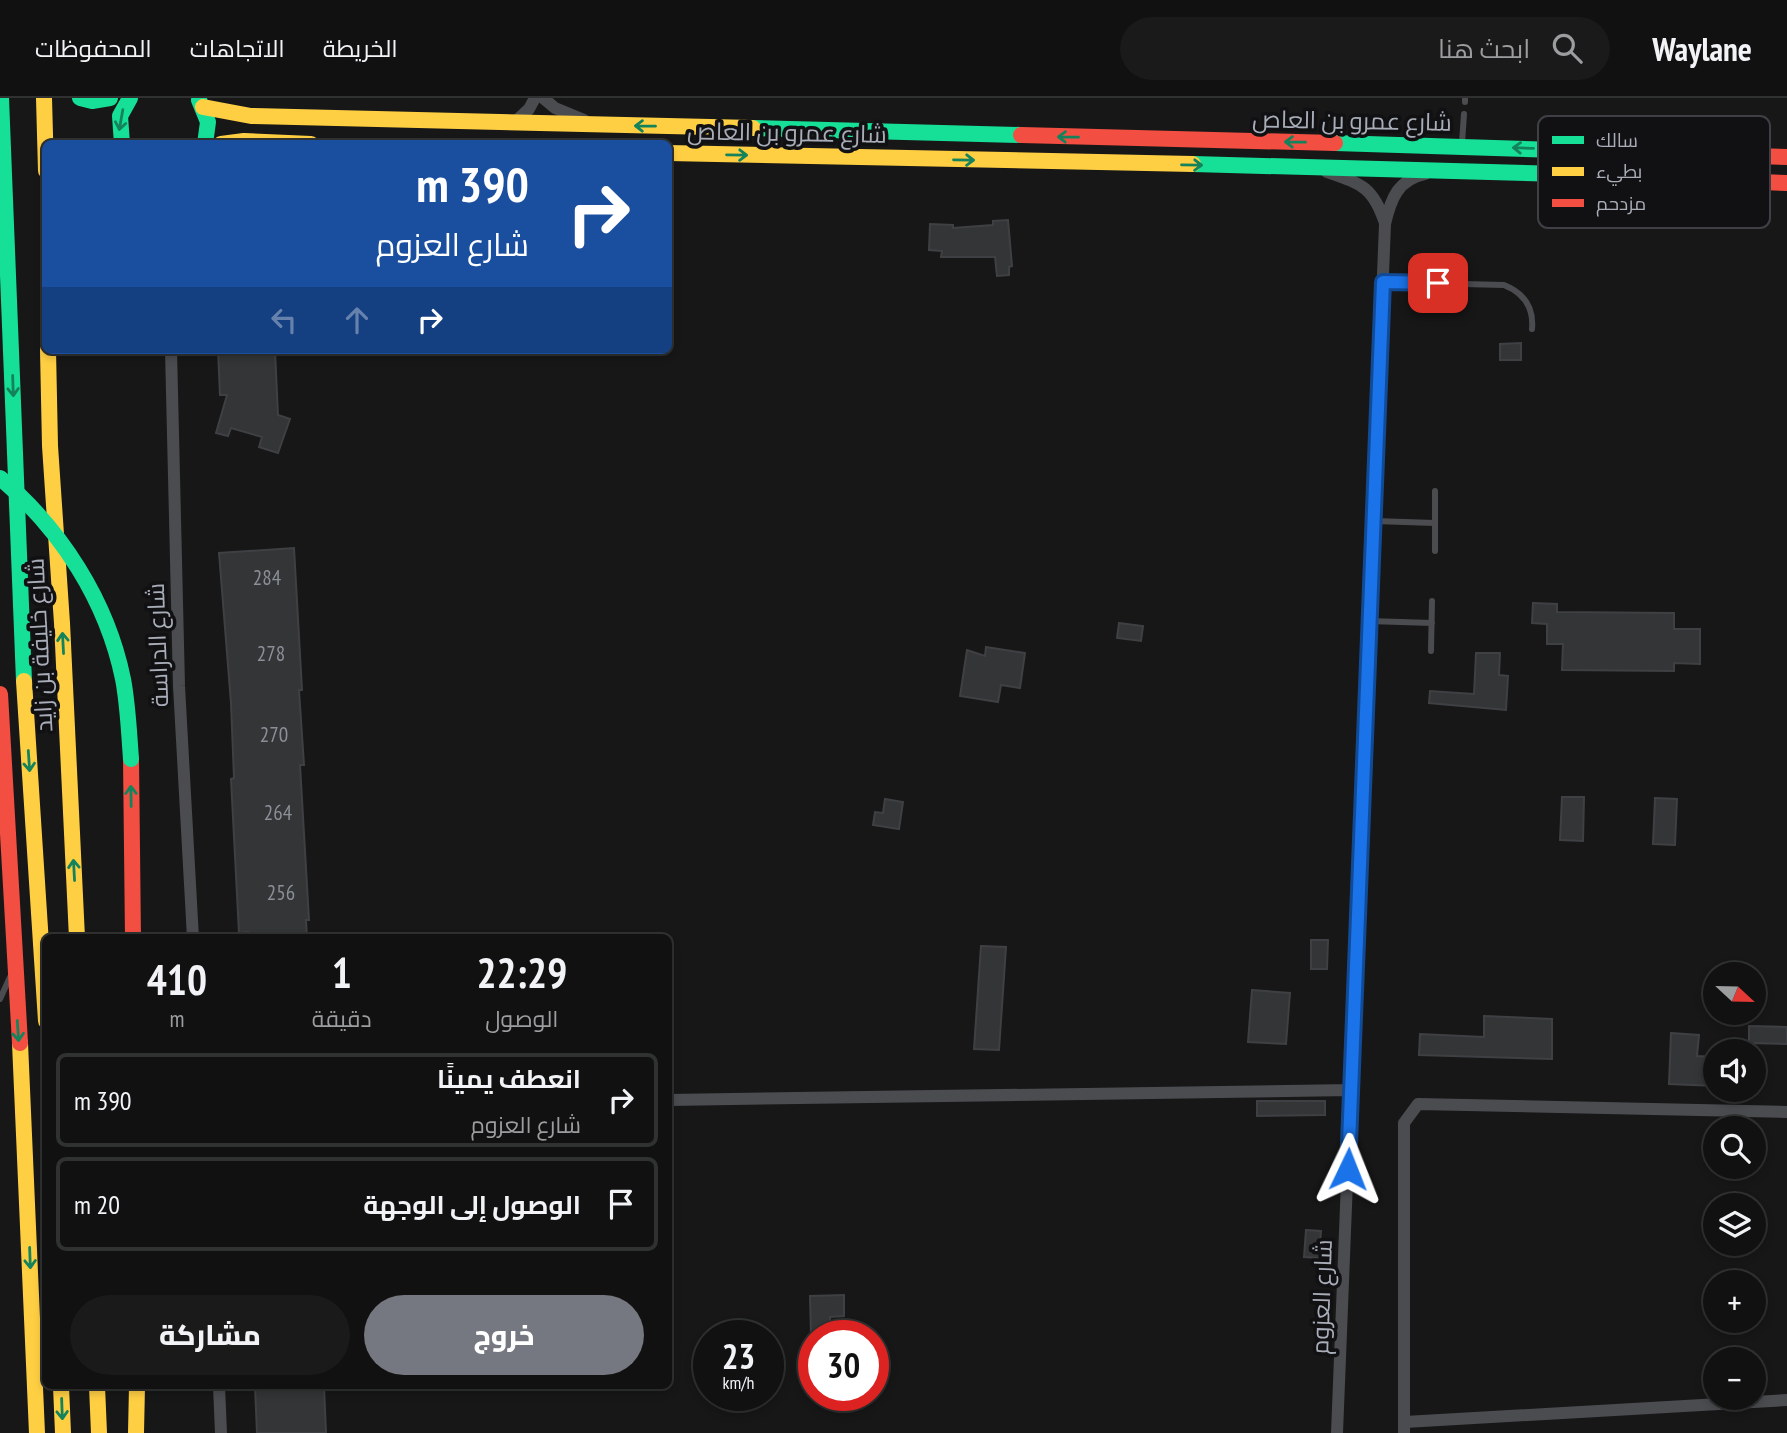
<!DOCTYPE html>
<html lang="ar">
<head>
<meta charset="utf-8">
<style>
  :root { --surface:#111; --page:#1a1a1a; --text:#f1f3f6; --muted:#9c9d9f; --line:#303131; --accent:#757880 }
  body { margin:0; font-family:"PT Sans Narrow",Cairo,sans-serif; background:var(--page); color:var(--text); direction:rtl; height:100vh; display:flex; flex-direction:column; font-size:26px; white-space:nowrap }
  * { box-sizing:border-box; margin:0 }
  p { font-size:23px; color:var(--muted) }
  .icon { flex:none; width:38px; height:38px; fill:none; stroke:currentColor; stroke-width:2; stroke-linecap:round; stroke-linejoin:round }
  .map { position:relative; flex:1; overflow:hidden; direction:ltr }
  .details { position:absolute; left:42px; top:836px; width:630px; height:455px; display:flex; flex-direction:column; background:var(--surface); border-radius:10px; box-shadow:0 4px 10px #0003,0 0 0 2px var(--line); direction:rtl }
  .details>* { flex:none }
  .banner { position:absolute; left:42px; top:42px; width:630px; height:214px; border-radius:10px; box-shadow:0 4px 10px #0003,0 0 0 2px var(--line); direction:rtl; background:#1a4fa0; color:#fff; overflow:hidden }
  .needle { width:46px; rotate:112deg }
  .fabs { position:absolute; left:1703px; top:864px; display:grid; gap:14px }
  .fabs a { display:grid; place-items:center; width:63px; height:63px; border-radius:50%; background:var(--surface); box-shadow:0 4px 10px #0003,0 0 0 2px var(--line); font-size:35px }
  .speed { position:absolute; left:693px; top:1222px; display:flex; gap:14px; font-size:35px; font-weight:700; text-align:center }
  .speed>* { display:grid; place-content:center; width:91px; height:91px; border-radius:50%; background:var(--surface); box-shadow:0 4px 10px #0003,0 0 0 2px var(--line); line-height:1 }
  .speed small { font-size:18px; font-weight:400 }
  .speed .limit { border:10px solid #d22; background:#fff; color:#111 }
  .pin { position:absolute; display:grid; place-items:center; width:60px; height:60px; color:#fff; margin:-30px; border-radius:14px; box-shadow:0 4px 10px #0006 }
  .me { position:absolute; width:77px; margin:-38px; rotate:2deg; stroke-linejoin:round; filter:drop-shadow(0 0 5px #0008) }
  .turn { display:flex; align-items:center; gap:24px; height:147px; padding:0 28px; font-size:32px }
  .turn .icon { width:91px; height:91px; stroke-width:2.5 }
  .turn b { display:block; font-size:49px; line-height:60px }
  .lanes { display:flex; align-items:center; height:66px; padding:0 28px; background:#0003; justify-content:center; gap:35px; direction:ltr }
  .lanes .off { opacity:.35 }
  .eta { display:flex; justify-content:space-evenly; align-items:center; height:119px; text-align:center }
  .eta b { font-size:42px; font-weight:800; line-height:49px }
  .button { display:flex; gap:14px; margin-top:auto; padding:14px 28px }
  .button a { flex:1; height:80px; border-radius:42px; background:var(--accent); color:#fff; font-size:28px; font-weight:800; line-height:80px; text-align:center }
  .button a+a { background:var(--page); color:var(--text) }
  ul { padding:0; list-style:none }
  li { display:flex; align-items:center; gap:21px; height:94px; margin:0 14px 10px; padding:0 14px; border:4px solid var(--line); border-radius:10px }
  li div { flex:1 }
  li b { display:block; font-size:26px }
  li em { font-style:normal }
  header { display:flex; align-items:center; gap:42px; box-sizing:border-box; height:98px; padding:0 35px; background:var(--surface); border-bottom:2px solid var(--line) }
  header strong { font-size:33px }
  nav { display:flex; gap:38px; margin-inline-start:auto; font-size:24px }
  .search { width:490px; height:63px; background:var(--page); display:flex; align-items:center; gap:18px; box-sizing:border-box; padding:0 24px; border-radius:38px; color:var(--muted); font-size:26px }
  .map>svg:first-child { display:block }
  .building { fill:#343537; stroke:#3f4043; stroke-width:2 }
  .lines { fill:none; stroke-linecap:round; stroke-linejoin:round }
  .lane { stroke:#4b4c50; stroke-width:6 }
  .street { stroke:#4b4c50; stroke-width:12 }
  .fast { stroke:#16e098; stroke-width:16 }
  .slow { stroke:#ffcf43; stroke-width:16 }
  .jam { stroke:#f24e42; stroke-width:16 }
  .fast-bridge { stroke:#16e098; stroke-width:16 }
  .oneway { stroke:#14835c }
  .route-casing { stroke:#114b97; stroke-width:18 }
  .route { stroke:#1a73e8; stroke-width:12 }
  .labels { text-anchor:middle; stroke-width:7; stroke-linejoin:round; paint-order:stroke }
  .number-label { font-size:21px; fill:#8b8f98 }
  .street-label { font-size:24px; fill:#a8adb8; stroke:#111113 }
  .key { fill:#111113; stroke:#3e4045; stroke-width:2 }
  .key-label { font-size:19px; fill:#a8adb8 }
</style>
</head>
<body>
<header>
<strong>Waylane</strong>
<div class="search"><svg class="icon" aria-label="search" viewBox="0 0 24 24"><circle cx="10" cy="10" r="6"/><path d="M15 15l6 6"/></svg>ابحث هنا</div>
<nav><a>الخريطة</a><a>الاتجاهات</a><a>المحفوظات</a></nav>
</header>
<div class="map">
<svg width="1787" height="1335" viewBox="0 0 1787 1335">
  <rect width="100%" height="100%" fill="#171717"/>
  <!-- building -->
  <path class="building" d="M 1008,122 L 1012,168 L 1009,169 L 1009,177 L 997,178 L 995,159 L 941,159 L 942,153 L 929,152 L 930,126 L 953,127 L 953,130 L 993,127 L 993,123 Z
    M 1521,245 L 1521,262 L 1500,262 L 1500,246 Z
    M 218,252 L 275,253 L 278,317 L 290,321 L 278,355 L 259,349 L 262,339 L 231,330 L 228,338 L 216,335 L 227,297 L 220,297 Z
    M 294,450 L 302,592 L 299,592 L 304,667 L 300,667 L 309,822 L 306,822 L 307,840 L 248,840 L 248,834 L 239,835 L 231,681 L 234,680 L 231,605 L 219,455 Z
    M 1533,505 L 1557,506 L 1557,514 L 1674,515 L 1674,531 L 1700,531 L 1700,566 L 1674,565 L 1674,573 L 1562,572 L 1563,546 L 1547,546 L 1547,526 L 1532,525 Z
    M 1119,525 L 1143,528 L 1141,543 L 1117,540 Z
    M 986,549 L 1025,555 L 1020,590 L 1001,587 L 998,604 L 960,598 L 967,552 L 985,558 Z
    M 1476,555 L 1500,555 L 1499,577 L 1508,578 L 1506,612 L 1429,605 L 1430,593 L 1474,596 Z
    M 1562,699 L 1584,699 L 1583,743 L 1560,742 Z
    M 1655,700 L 1677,701 L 1675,747 L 1653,746 Z
    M 885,701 L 903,704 L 899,731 L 873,727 L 875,714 L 883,715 Z
    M 1311,842 L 1328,842 L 1327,871 L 1311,871 Z
    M 981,848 L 1006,849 L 999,952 L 974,951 Z
    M 1252,892 L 1290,895 L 1286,946 L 1248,944 Z
    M 1484,918 L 1552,921 L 1552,961 L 1419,957 L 1420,936 L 1484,939 Z
    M 1749,928 L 1787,929 L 1787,946 L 1749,945 Z
    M 1671,935 L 1699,937 L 1697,958 L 1715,959 L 1715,988 L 1669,986 Z
    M 1257,1003 L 1325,1003 L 1325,1017 L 1257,1018 Z
    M 1306,1132 L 1321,1133 L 1319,1160 L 1304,1159 Z
    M 844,1197 L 844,1218 L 830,1219 L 830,1237 L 811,1237 L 810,1198 Z
    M 255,1288 L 268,1288 L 268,1291 L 324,1289 L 326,1335 L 257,1335 Z"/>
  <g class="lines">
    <!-- lane -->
    <path class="lane" d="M 1465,4 L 1465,0
      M 1462,45 L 1464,16
      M 1383,184 L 1504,187 C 1524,195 1534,209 1532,231
      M 1374,423 L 1435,425
      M 1435,453 L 1435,393
      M 1369,523 L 1432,525
      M 1431,553 L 1432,503
      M 0,901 L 10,879"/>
    <!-- street -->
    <path class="street" d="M 543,0 L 555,10 L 584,22
      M 513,26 L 529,11 L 535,0
      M 1327,74 C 1362,86 1373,89 1385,125
      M 171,252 L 179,588 L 193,840
      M 668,1002 L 1351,992
      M 219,1288 L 221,1335
      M 1405,1324 L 1787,1302
      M 1337,1335 L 1385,126 C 1391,100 1398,82 1425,76
      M 1404,1335 L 1404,1025 L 1418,1006 L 1787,1014"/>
    <!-- fast -->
    <path class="fast" d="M 1,0 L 24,583
      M 80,0 L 92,3 L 110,0
      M 199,2 L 208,24 L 205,46
      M 753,30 L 1021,37
      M 1335,45 L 1656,55
      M 122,46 L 120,18 L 130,0
      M 1193,66 L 1563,76"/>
    <!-- slow -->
    <path class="slow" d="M 44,0 L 46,73
      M 203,9 L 251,18 L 753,30
      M 221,46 L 244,43 L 311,46
      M 668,55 L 1193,66
      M 48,252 L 50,348 L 62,525 L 77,840
      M 24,583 L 46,923
      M 20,945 L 37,1335
      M 61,1288 L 63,1335
      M 97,1288 L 99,1335
      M 136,1335 L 137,1288"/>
    <!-- jam -->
    <path class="jam" d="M 1021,37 L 1335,45
      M 1656,55 L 1787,59
      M 1563,76 L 1787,85
      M 0,596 L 20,945
      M 131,661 L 133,840"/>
    <!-- fast-bridge -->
    <path class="fast-bridge" d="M 0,380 C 61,431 107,503 123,581 C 128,607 129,635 131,661"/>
  </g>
  <!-- one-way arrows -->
  <defs><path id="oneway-shaft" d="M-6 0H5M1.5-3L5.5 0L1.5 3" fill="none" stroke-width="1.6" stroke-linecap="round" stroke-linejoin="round" transform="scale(1.75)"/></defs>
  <g class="oneway">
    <use href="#oneway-shaft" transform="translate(121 22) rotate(100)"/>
    <use href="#oneway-shaft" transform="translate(645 28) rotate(-179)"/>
    <use href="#oneway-shaft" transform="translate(1068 39) rotate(-179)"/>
    <use href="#oneway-shaft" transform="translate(1295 44) rotate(-179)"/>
    <use href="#oneway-shaft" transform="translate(1523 50) rotate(-178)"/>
    <use href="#oneway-shaft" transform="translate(737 57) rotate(1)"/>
    <use href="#oneway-shaft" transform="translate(964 62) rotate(1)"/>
    <use href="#oneway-shaft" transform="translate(1192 67) rotate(1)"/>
    <use href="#oneway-shaft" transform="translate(13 288) rotate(88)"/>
    <use href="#oneway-shaft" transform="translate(63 545) rotate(-93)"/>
    <use href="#oneway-shaft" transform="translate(29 663) rotate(86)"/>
    <use href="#oneway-shaft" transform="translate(131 698) rotate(-91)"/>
    <use href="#oneway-shaft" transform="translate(74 772) rotate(-93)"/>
    <use href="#oneway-shaft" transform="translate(18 933) rotate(86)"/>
    <use href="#oneway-shaft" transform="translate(30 1160) rotate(88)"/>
    <use href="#oneway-shaft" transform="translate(62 1311) rotate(88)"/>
  </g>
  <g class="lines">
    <!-- route casing -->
    <g class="route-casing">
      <path id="route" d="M 1348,1071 L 1383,184 L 1438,185"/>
    </g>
    <!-- route -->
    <use href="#route" class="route"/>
  </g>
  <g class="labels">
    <!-- number labels -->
    <g class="number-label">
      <text x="267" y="487">284</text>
      <text x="271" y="563">278</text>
      <text x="274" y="644">270</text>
      <text x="278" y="722">264</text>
      <text x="281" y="802">256</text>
    </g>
    <!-- street labels -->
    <g class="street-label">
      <text transform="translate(1352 23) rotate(1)" y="8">شارع عمرو بن العاص</text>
      <text transform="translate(787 35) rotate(1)" y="8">شارع عمرو بن العاص</text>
      <text transform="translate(40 547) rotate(-93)" y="8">شارع خليفة بن زايد</text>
      <text transform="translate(158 547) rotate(-92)" y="8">شارع الدراسة</text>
      <text transform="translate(1322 1199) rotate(-88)" y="8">شارع العزوم</text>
    </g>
  </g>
  <!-- legend -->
  <rect x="1538" y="18" width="232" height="112" rx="10" class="key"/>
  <rect x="1552" y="38" width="32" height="8" fill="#16e098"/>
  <rect x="1552" y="69" width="32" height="9" fill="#ffcf43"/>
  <rect x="1552" y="101" width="32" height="8" fill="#f24e42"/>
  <g class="key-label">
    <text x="1596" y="49">سالك</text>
    <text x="1596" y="80">بطيء</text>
    <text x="1596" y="112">مزدحم</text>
  </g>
</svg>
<div class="fabs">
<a><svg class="needle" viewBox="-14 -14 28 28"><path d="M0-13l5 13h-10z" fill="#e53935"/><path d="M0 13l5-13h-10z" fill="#9c9d9f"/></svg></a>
<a><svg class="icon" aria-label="sound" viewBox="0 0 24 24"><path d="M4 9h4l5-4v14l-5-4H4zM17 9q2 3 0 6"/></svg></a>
<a><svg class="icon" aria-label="search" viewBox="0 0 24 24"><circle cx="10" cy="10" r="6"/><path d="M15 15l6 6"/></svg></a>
<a><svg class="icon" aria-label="layers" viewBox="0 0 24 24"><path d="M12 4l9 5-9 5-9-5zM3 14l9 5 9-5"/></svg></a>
<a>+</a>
<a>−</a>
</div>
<div class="speed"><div>23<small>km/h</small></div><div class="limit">30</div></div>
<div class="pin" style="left:1438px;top:185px;background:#d93025"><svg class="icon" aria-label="arrive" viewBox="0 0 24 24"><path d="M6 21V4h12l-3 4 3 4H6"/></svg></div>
<svg class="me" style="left:1348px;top:1071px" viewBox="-20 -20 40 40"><path d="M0-17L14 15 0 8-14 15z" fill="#1a73e8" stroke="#fff" stroke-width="4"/></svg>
<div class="banner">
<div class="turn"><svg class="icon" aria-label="right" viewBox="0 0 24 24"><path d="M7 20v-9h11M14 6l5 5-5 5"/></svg><div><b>390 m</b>شارع العزوم</div></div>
<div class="lanes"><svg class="icon off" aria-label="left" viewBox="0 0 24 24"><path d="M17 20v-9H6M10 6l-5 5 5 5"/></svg><svg class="icon off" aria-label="ahead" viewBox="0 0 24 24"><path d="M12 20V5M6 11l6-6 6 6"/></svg><svg class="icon" aria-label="right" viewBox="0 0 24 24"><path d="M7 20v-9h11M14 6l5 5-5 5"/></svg></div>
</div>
<section class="details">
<div class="eta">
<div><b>22:29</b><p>الوصول</p></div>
<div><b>1</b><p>دقيقة</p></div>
<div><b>410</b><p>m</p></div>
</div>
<ul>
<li><svg class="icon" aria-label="right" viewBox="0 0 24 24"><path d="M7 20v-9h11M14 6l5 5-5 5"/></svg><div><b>انعطف يمينًا</b><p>شارع العزوم</p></div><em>390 m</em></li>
<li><svg class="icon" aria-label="arrive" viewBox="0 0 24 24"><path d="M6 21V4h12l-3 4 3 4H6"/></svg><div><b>الوصول إلى الوجهة</b></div><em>20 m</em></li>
</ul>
<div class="button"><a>خروج</a><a>مشاركة</a></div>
</section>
</div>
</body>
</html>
